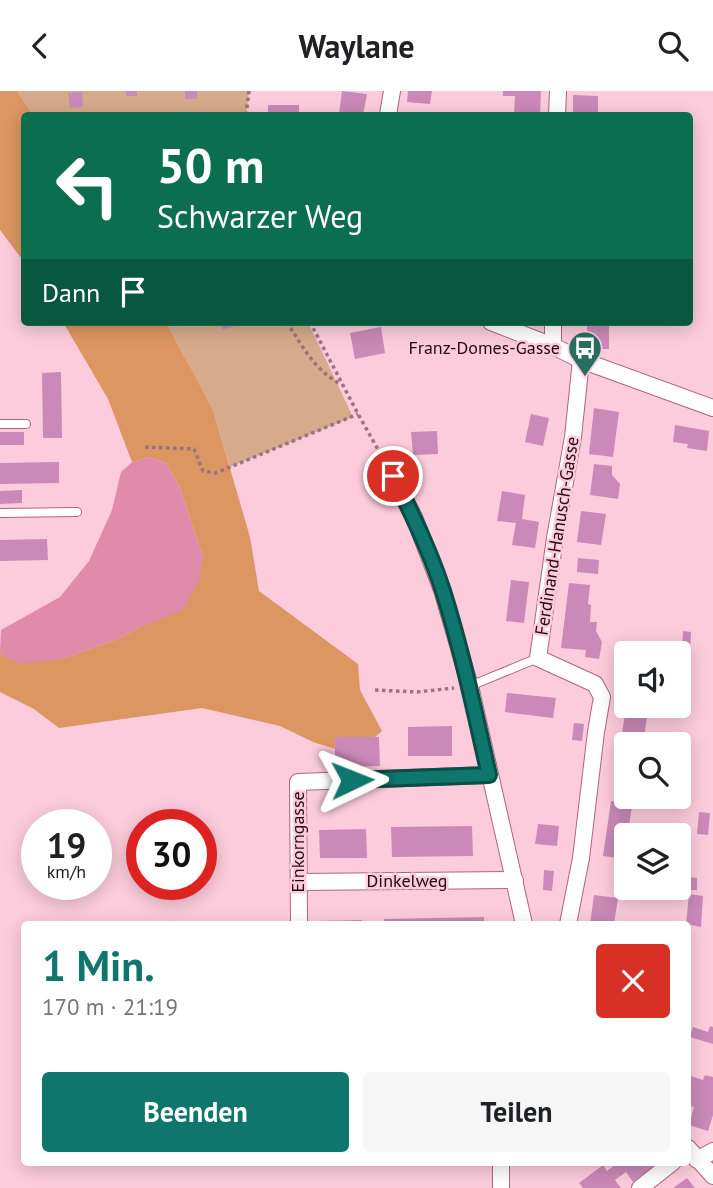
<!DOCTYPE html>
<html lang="de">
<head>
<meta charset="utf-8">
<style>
  :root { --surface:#fff; --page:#f6f6f6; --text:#202124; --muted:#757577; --accent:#0f766e }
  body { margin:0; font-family:"PT Sans",sans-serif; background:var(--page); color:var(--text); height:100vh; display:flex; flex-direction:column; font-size:26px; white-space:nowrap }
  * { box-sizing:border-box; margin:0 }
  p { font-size:23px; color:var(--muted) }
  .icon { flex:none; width:38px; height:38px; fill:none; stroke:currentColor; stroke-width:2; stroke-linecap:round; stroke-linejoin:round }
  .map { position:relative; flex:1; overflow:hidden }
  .side { position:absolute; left:21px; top:830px; width:670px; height:245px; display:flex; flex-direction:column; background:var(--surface); border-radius:7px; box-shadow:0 4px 18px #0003 }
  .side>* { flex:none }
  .hud { position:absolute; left:21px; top:21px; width:672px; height:214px; border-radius:7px; box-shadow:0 4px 18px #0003; background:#0b6e4f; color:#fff; overflow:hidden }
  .fabs { position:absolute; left:614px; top:550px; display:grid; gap:14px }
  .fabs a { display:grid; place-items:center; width:77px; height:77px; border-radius:7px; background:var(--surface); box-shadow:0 4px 18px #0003; font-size:35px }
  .speed { position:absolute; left:21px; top:718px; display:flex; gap:14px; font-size:35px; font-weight:700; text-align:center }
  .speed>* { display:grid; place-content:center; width:91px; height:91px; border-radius:50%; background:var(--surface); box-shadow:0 4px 18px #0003; line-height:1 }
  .speed small { font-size:18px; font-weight:400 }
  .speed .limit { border:10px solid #d22; background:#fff; color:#111 }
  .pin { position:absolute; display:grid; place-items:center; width:60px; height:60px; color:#fff; margin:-30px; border:4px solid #fff; border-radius:50%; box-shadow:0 2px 7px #0007 }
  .me { position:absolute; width:77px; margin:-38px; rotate:88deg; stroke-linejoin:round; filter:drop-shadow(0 0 5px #0008) }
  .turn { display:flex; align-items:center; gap:24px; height:147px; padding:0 21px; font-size:32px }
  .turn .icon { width:91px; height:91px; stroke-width:2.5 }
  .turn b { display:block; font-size:49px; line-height:60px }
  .then { display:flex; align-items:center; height:66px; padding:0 21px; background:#0003; gap:14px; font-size:26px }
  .round { display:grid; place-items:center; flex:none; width:74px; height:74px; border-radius:7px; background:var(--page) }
  .summary { display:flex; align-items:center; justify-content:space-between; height:119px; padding:0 21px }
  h1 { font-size:42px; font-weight:700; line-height:52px; color:var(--accent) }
  .primary-button { display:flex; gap:14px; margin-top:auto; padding:14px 21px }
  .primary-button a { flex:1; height:80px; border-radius:7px; background:var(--accent); color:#fff; font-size:28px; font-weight:700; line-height:80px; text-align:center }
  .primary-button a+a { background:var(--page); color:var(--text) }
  header { display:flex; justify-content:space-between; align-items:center; height:91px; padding:0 21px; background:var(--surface); font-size:32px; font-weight:700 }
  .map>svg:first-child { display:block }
  .green { fill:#d6aa8a }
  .forest { fill:#dc9661 }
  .water { fill:#df8ba9 }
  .building { fill:#ca89b8 }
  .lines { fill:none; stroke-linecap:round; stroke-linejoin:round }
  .service-casing { stroke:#ae657f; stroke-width:10 }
  .minor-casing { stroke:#ae657f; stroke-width:18 }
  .path { stroke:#9a7381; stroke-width:3.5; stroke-dasharray:3.5 3.5; stroke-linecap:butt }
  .service { stroke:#fff; stroke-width:8 }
  .minor { stroke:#fff; stroke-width:16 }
  .route-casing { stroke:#0a4d48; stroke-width:18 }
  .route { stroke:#0f766e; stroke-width:12 }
  .labels { text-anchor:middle; stroke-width:5; stroke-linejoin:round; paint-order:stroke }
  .poi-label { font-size:18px; fill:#250914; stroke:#fdccdc; text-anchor:end }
  .street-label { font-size:18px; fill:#250914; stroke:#fdccdc }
</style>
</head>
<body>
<header><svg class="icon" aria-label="back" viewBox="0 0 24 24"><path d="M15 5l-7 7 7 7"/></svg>Waylane<svg class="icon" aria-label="search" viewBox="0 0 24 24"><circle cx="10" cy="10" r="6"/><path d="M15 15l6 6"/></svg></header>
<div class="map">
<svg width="713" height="1097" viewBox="0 0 713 1097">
  <rect width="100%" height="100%" fill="#fdccdc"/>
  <!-- green -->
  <path class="green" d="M 17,0 L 249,0 L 246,24 L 33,24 Z
    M 166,231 L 308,231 L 353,326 L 230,376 L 213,319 Z"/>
  <!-- forest -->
  <path class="forest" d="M 0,0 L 17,0 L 33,24 L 24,24 L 24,171 L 0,139 Z
    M 63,231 L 166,231 L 213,319 L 250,446 L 259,500 L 358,573 L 360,599 L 382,640 L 354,664 L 313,651 L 280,635 L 202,617 L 59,637 L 34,618 L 0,601 L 0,561 L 3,565 L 62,568 L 115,549 L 139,537 L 203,466 L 180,397 L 167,373 L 150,366 L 132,371 L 108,308 Z"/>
  <!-- water -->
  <path class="water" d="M 150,366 L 167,373 L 180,397 L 203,466 L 199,489 L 183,519 L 139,537 L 115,549 L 62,568 L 20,573 L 3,565 L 0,561 L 1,539 L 60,506 L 89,470 L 112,419 L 121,381 L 132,371 Z"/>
  <!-- building -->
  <path class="building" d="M 126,0 L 137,0 L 137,5 L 126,5 Z
    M 185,0 L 197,0 L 197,8 L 185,8 Z
    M 342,0 L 367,3 L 363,24 L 339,23 Z
    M 408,0 L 432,0 L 430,13 L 407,11 Z
    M 503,0 L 541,0 L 540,24 L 514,24 L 515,5 L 503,5 Z
    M 82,1 L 83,16 L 70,17 L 68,2 Z
    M 573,4 L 598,5 L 598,24 L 573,24 Z
    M 268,14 L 299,14 L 299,24 L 268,24 Z
    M 220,231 L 232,231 L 234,235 L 223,239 Z
    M 587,233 L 609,233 L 609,258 L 587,258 Z
    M 381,236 L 385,262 L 355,268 L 350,242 Z
    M 61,281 L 62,347 L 43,347 L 42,282 Z
    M 594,317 L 619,321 L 613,366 L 589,363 Z
    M 531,323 L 549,327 L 543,355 L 525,351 Z
    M 675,334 L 709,340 L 707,360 L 687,357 L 688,353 L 673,351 Z
    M 437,340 L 438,363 L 413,364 L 411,341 Z
    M 0,341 L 24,341 L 24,354 L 0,354 Z
    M 59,371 L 59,392 L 0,393 L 0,372 Z
    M 594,373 L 612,375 L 612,384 L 620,393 L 618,408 L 590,404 Z
    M 22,399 L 22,412 L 0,413 L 0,400 Z
    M 502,400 L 525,404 L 522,428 L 539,431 L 535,457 L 512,454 L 516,432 L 497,430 Z
    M 581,420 L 606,423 L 601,454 L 577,451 Z
    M 47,448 L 48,469 L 0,470 L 0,449 Z
    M 578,467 L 599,469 L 598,483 L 577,481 Z
    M 511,489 L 529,491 L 524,532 L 506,530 Z
    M 569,492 L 590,494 L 588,513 L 591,514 L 590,531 L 597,531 L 596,540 L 602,551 L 599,568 L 585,566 L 586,559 L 561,557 Z
    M 683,540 L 691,541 L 690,565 L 682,565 Z
    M 507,602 L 556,607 L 553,627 L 505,621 Z
    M 626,617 L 648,620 L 643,653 L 626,653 L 626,661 L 619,660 Z
    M 574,632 L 584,633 L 582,650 L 572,649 Z
    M 452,635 L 452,665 L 408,665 L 408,636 Z
    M 335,646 L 379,646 L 380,675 L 335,676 Z
    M 611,710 L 632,713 L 628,744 L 626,744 L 626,768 L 603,765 Z
    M 699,721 L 710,722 L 708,744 L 697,743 Z
    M 538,733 L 559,735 L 557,755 L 535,753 Z
    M 472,735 L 473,765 L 392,766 L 391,736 Z
    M 366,738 L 367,767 L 320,767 L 319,739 Z
    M 544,779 L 554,780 L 552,800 L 543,799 Z
    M 687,786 L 697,787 L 697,799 L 686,799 Z
    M 689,803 L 703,805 L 701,836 L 686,833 Z
    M 594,804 L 618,807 L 614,833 L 590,833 Z
    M 484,826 L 484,833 L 384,833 L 384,828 Z
    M 362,829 L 362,833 L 317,833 L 317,830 Z
    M 231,830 L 276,830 L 276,833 L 231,833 Z
    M 710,935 L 713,936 L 713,953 L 690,946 L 693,936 L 708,941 Z
    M 688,984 L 703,989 L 705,984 L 713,986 L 713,1024 L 708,1040 L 689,1034 L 694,1016 L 688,1014 Z
    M 619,1071 L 660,1071 L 633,1091 L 626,1081 L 615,1089 L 621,1097 L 583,1097 L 579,1092 L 603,1074 L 607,1080 Z
    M 687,1087 L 695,1097 L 673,1097 Z"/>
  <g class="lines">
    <!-- service casing -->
    <g class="service-casing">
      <path id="service" d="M 0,333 L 26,333
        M 0,422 L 77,421
        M 470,595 L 538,567"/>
    </g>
    <!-- minor casing -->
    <g class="minor-casing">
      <path id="minor" d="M 388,24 L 392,0
        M 557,24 L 558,0
        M 491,231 L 553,255 L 581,269 L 713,317
        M 553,231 L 553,255
        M 393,385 L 414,426 L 442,499 L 470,595 L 524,833
        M 299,791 L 515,789
        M 299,833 L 298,691 L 489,684
        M 568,833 L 581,767 L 596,641 L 602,606 L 595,593 L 538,567 L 555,447 L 573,346 L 581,269
        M 688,1057 L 713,1085
        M 697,1069 L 713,1060
        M 501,1097 L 501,1071
        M 640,1097 L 673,1071"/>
    </g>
    <!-- path -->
    <path class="path" d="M 246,24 L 249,0
      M 287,231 C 302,255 315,280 341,293
      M 310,231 L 358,323 L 385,371
      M 145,356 L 194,358 L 203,380 L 216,382 L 358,323
      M 375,599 L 417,601 L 454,597"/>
    <!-- service -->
    <use href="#service" class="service"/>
    <!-- minor -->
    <use href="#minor" class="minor"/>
  </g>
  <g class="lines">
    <!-- route casing -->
    <g class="route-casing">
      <path id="route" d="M 352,689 L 489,684 C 475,622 462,560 443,500 C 430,460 412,422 393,385"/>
    </g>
    <!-- route -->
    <use href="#route" class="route"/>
  </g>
  <!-- icons -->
  <defs>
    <g id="bus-pin" transform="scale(1.75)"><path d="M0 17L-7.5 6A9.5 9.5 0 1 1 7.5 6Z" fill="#2a6e60" stroke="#fdccdc"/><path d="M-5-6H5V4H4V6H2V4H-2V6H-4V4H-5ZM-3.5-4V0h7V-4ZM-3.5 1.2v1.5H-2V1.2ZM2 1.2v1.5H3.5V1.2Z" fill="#fff"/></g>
  </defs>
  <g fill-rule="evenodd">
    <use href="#bus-pin" x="585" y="257"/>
  </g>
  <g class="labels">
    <!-- poi labels -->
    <g class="poi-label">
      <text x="560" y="263">Franz-Domes-Gasse</text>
    </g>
    <!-- street labels -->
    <g class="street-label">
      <text transform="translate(557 445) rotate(-81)" y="6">Ferdinand-Hanusch-Gasse</text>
      <text transform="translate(298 751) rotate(-90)" y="6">Einkorngasse</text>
      <text x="407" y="796">Dinkelweg</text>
    </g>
  </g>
</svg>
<div class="fabs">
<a><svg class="icon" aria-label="sound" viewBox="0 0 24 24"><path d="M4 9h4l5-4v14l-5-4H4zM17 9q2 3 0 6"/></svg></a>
<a><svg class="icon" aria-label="search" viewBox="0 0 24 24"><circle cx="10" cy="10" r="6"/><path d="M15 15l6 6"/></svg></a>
<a><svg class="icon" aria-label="layers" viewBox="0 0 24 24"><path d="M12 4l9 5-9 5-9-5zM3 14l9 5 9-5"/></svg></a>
</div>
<div class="speed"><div>19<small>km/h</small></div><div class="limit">30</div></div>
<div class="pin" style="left:393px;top:385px;background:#d93025"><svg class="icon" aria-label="arrive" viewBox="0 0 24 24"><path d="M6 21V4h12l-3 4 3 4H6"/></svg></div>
<svg class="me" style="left:352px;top:689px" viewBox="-20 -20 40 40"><path d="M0-17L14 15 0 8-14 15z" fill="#0f766e" stroke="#fff" stroke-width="4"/></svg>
<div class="hud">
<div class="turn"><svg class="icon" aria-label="left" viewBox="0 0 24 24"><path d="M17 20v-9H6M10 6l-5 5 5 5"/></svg><div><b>50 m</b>Schwarzer Weg</div></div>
<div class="then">Dann<svg class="icon" aria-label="arrive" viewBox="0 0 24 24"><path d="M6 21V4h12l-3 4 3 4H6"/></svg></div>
</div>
<section class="side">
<div class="summary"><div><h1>1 Min.</h1><p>170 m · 21:19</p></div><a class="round" style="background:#d93025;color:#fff"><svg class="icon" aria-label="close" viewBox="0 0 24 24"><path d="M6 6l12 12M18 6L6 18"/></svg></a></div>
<div class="primary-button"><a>Beenden</a><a>Teilen</a></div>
</section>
</div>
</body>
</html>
